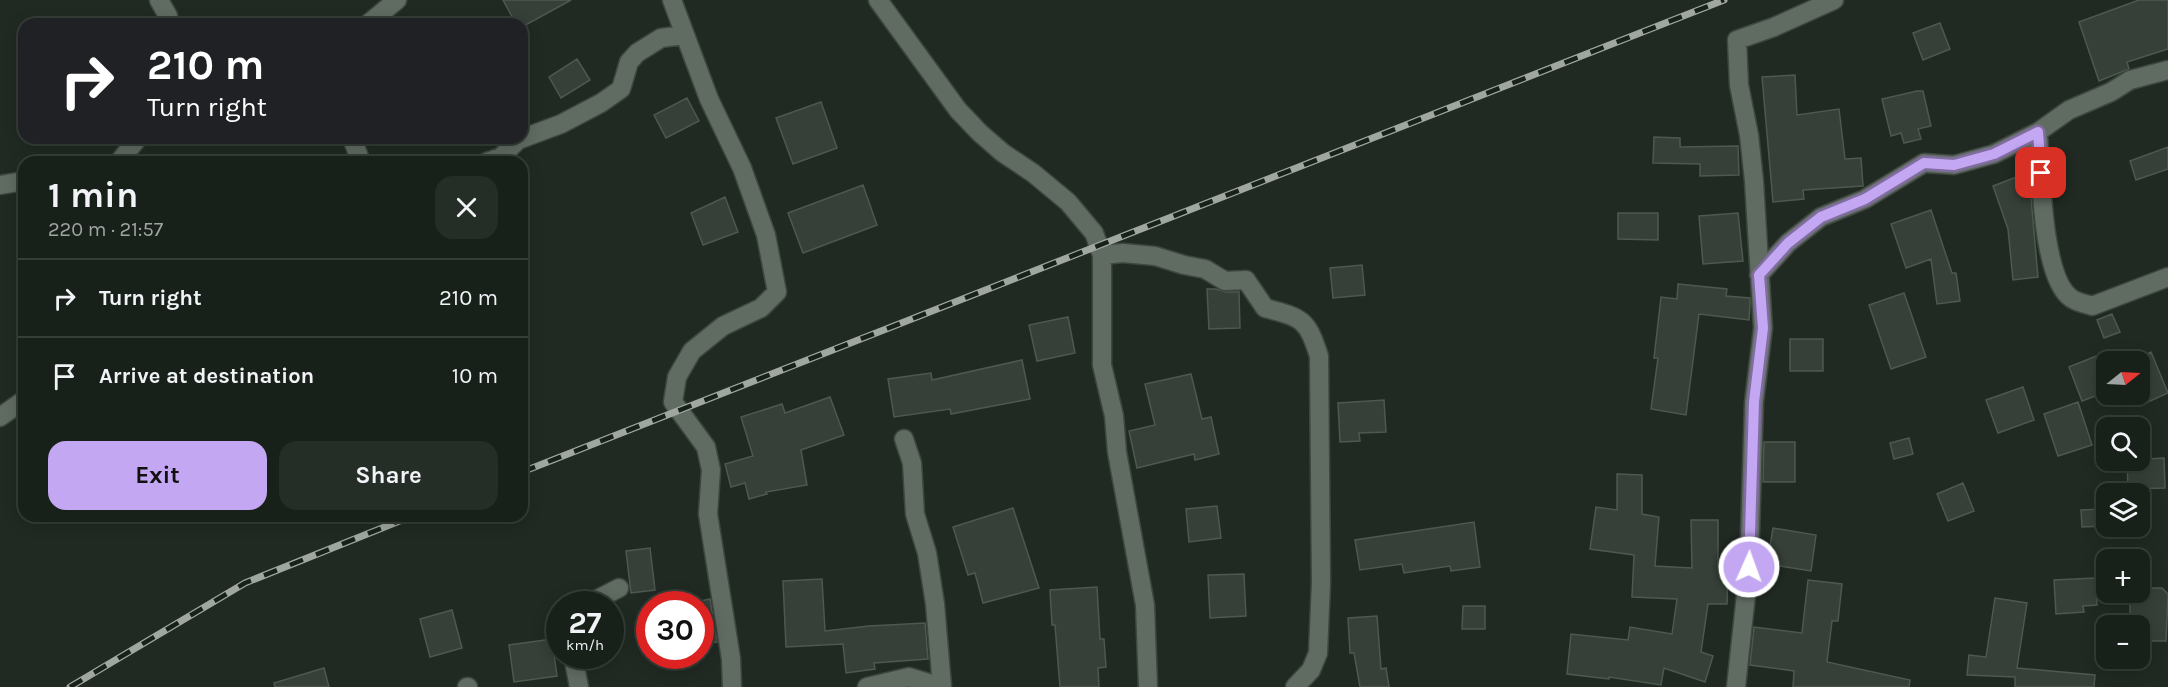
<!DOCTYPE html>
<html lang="en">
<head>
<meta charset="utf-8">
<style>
  :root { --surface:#18201a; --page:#252d27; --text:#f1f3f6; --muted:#9fa3a2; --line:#363e39; --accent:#c3a7f2 }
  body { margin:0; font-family:Karla,sans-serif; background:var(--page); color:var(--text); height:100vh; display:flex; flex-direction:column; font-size:22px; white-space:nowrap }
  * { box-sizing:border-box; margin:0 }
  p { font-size:20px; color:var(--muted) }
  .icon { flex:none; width:33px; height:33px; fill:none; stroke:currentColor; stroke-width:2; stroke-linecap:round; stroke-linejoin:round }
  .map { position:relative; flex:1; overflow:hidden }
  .drawer { position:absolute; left:18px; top:156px; width:510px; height:366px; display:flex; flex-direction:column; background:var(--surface); border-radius:18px; box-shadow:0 3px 15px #0003,0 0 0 2px var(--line) }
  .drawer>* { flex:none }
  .hud { position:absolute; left:18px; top:18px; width:510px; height:126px; border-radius:18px; box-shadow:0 3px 15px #0003,0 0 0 2px var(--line); background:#202124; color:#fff; overflow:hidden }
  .needle { width:39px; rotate:72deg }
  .controls { position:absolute; left:2096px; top:351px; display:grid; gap:12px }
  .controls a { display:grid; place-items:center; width:54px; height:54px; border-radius:12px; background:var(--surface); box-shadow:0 3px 15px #0003,0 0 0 2px var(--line); font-size:30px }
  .speed { position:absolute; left:546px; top:591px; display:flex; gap:12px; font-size:30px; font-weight:700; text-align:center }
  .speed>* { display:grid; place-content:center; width:78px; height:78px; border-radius:50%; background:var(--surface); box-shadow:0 3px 15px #0003,0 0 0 2px var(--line); line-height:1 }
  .speed small { font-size:15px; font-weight:400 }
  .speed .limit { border:9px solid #d22; background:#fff; color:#111 }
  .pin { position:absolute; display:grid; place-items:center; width:51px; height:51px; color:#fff; margin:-26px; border-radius:12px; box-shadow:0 3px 9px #0006 }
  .me { position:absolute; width:66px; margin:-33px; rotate:2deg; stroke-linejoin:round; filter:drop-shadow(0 0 4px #0008) }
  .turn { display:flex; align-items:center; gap:21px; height:126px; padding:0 30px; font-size:27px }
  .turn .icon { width:78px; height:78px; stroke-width:2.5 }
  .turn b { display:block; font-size:42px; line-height:51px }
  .round { display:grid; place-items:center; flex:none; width:63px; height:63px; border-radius:18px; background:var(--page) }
  .summary { display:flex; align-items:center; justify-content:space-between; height:102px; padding:0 30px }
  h1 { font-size:36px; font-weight:700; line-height:45px }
  .button { display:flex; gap:12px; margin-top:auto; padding:12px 30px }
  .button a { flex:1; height:69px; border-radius:18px; background:var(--accent); color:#111; font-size:24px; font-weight:700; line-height:69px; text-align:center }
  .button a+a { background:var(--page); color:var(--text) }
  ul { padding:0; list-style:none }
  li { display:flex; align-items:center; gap:18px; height:78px; padding:0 30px; border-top:2px solid var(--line) }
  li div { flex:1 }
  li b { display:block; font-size:22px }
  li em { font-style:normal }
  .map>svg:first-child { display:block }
  .building { fill:#364038; stroke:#4d584f; stroke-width:1.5 }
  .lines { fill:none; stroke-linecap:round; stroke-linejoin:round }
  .street-casing { stroke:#3e4640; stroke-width:21 }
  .street { stroke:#606b62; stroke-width:18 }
  .rail-casing { stroke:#a0a7a1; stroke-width:7 }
  .rail { stroke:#172119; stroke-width:4.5; stroke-dasharray:14; stroke-linecap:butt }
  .route-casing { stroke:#7f6d9d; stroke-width:15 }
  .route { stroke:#c3a7f2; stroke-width:10 }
</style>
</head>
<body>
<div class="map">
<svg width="2168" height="687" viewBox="0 0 2168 687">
  <rect width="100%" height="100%" fill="#202a22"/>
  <!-- building -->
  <path class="building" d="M 503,0 L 571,0 L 522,27 L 522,24 L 516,24 Z
    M 2139,0 L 2168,0 L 2168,49 L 2127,62 L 2129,69 L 2099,81 L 2079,22 Z
    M 1940,23 L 1950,49 L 1923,60 L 1913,33 Z
    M 577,59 L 590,80 L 561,98 L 549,77 Z
    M 1795,75 L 1797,115 L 1839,109 L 1845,159 L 1861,158 L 1863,186 L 1803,190 L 1804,199 L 1773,202 L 1762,77 Z
    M 1917,91 L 1923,91 L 1931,126 L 1918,129 L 1921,139 L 1904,143 L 1901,133 L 1891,136 L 1882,99 Z
    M 687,98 L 699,121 L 666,138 L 654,115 Z
    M 821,102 L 837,148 L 793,164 L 776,118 Z
    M 1654,137 L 1680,138 L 1680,147 L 1738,146 L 1739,175 L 1700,176 L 1700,164 L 1653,163 Z
    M 2168,147 L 2168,169 L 2136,180 L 2130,161 Z
    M 2022,175 L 2031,198 L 2038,277 L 2013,280 L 2008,229 L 1993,186 Z
    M 863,185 L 877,225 L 803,253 L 788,213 Z
    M 725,197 L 738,232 L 703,245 L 691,213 Z
    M 1931,210 L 1952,273 L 1956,273 L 1960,301 L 1937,304 L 1931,259 L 1906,268 L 1891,224 Z
    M 1618,213 L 1658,213 L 1658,240 L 1618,239 Z
    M 1738,213 L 1743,261 L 1703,264 L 1699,216 Z
    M 1362,265 L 1365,295 L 1333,298 L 1330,268 Z
    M 1678,284 L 1727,289 L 1726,296 L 1750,298 L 1750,304 L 1749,320 L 1699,314 L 1686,415 L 1651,409 L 1658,358 L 1654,358 L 1661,297 L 1677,299 Z
    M 1207,289 L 1216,289 L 1226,292 L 1239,292 L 1240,328 L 1209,329 Z
    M 1904,293 L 1926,357 L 1891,369 L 1869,305 Z
    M 2112,314 L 2120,332 L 2104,338 L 2097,320 Z
    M 1068,317 L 1075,353 L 1037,361 L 1029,325 Z
    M 1790,339 L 1823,339 L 1823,371 L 1790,371 Z
    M 2106,352 L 2106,392 L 2082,401 L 2069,367 Z
    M 2151,352 L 2168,393 L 2139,406 L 2139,358 Z
    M 1022,360 L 1030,399 L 951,414 L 950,409 L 894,417 L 888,379 L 931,373 L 932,380 Z
    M 1191,374 L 1202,419 L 1211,417 L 1219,454 L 1195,460 L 1194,454 L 1137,468 L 1129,431 L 1155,425 L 1145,384 Z
    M 2023,387 L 2034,420 L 1998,433 L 1986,400 Z
    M 830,397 L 844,435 L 801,450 L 807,485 L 766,492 L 767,494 L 749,499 L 745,483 L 731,487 L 725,464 L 753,456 L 741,417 L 782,404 L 785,413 Z
    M 1384,400 L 1386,432 L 1359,433 L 1360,441 L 1340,442 L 1338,403 Z
    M 2078,402 L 2092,445 L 2058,456 L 2044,414 Z
    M 1909,438 L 1913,454 L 1894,459 L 1890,443 Z
    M 1764,442 L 1795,442 L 1795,482 L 1763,482 Z
    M 2164,458 L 2165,488 L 2128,489 L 2127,460 Z
    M 1617,474 L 1642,475 L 1642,514 L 1659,517 L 1655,566 L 1692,568 L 1691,520 L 1718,520 L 1718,568 L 1728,568 L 1727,604 L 1708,604 L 1701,652 L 1713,656 L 1705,682 L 1664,668 L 1661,685 L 1609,677 L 1609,679 L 1567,674 L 1571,634 L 1628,640 L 1630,627 L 1672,634 L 1677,599 L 1632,597 L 1634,555 L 1590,549 L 1596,507 L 1617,510 Z
    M 1963,483 L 1974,511 L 1948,521 L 1937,494 Z
    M 1217,506 L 1221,538 L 1189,542 L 1186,509 Z
    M 1013,508 L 1039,588 L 983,603 L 975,573 L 968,575 L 953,527 Z
    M 2105,509 L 2106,526 L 2082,527 L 2081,510 Z
    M 1474,522 L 1480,567 L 1451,571 L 1450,566 L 1404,573 L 1402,564 L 1360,570 L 1355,540 Z
    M 1773,528 L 1816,535 L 1811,571 L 1767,564 Z
    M 650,548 L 655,590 L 631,593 L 626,551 Z
    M 1244,574 L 1246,616 L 1210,618 L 1208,575 Z
    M 2095,578 L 2097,605 L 2083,606 L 2084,612 L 2056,614 L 2054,580 Z
    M 822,579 L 825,631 L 869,626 L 925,623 L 928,659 L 874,663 L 875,669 L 846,673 L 843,644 L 786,647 L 783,581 Z
    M 1808,580 L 1842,584 L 1838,621 L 1832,621 L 1827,662 L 1910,680 L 1909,687 L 1793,687 L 1794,671 L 1750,665 L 1754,627 L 1802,633 Z
    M 1097,587 L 1100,639 L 1104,639 L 1106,667 L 1098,668 L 1099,687 L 1060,687 L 1055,625 L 1052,625 L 1050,590 Z
    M 2139,588 L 2162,588 L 2168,594 L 2166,641 L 2139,641 L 2139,626 L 2130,626 L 2130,592 L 2139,592 Z
    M 1995,598 L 2027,603 L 2017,668 L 2095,675 L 2094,687 L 2015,687 L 2015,677 L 1967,675 L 1969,655 L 1986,657 Z
    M 710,599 L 717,642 L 700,644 L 700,601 Z
    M 1463,606 L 1485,606 L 1485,629 L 1462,629 Z
    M 452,610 L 462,648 L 430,657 L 420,619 Z
    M 1377,616 L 1381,669 L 1386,668 L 1389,687 L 1360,687 L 1354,653 L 1350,653 L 1348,618 Z
    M 552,639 L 557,676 L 514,682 L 509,645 Z
    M 324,668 L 329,687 L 275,687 L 274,683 Z"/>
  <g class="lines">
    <!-- street casing -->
    <g class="street-casing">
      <path id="street" d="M 159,0 L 168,16 L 169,24
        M 672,0 L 709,99 L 742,168 L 766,235 L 777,292 L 761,308 L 723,326 L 692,351 L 677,377 L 673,402 L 706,447 L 711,470 L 708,514 L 731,659 L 732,687
        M 878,0 L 958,110 L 980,133 L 1003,153 L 1033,173 L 1068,202 L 1094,233 L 1102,255 L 1123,253 L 1155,256 L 1184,265 L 1205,269 L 1225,281 L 1246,280 L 1265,308 C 1303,318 1307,319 1319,356 L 1321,583 L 1318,653 L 1311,670 L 1295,687
        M 368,24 L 397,0
        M 2038,132 C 2041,168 2041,277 2071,298 C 2076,302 2086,304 2092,306 L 2168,277
        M 352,138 L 361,162
        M 119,162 L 138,138
        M 487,162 L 501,157 L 518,140 L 561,124 L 601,103 L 621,89 L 629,62 L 637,53 L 661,38 L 684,35
        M 0,185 L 24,181
        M 1102,255 L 1102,365 L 1114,416 L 1117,452 L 1145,605 L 1148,687
        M 1759,275 L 1788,243 L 1821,217 L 1865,199 L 1924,163 L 1954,165 L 1994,154 L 2038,132 L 2069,110 L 2111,92 L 2130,80 L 2168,70
        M 0,417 L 24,400
        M 904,439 L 912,463 L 915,514 L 927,553 L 935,604 L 942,686
        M 588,604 L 619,588
        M 573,656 L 579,687
        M 467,687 L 468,687
        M 867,687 L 909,677 L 942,687
        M 1736,687 L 1749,567 L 1754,402 L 1763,328 L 1754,181 L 1749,135 L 1739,85 L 1737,40 L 1774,27 L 1834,0"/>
    </g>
    <!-- street -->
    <use href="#street" class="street"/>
    <!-- rail casing -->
    <g class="rail-casing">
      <path id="rail" d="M 522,472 L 1724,0
        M 70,687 L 245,583 L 412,516"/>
    </g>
    <!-- rail -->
    <use href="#rail" class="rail"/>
  </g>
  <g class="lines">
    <!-- route casing -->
    <g class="route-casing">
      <path id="route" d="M 1749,567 L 1754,402 L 1763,328 L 1759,275 L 1788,243 L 1821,217 L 1865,199 L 1924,163 L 1954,165 L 1994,154 L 2038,132 L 2041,173"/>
    </g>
    <!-- route -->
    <use href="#route" class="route"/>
  </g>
</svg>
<div class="controls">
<a><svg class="needle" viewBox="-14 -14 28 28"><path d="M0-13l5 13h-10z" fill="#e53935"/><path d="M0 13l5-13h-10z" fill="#9fa3a2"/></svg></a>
<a><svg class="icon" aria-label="search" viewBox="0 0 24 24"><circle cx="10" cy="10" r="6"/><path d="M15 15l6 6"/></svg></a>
<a><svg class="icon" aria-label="layers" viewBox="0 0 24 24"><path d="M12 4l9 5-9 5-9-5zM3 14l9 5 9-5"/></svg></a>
<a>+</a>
<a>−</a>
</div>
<div class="speed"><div>27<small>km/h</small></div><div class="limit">30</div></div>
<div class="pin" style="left:2041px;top:173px;background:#d93025"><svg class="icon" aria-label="arrive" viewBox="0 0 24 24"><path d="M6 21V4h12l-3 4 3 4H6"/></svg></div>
<svg class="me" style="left:1749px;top:567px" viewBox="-20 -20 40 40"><circle r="17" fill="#c3a7f2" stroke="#fff" stroke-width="3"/><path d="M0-11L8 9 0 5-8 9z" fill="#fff"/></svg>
<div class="hud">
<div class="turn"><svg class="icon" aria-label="right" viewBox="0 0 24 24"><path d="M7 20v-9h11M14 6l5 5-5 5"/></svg><div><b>210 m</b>Turn right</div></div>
</div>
<section class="drawer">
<div class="summary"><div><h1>1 min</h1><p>220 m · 21:57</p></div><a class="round"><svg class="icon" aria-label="close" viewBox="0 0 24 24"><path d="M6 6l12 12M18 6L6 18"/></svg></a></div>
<ul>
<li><svg class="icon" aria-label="right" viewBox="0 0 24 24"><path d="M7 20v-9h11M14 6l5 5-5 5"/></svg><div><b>Turn right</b></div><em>210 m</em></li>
<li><svg class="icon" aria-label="arrive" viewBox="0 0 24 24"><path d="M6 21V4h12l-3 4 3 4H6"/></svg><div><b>Arrive at destination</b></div><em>10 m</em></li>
</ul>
<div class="button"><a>Exit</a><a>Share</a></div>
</section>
</div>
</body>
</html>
